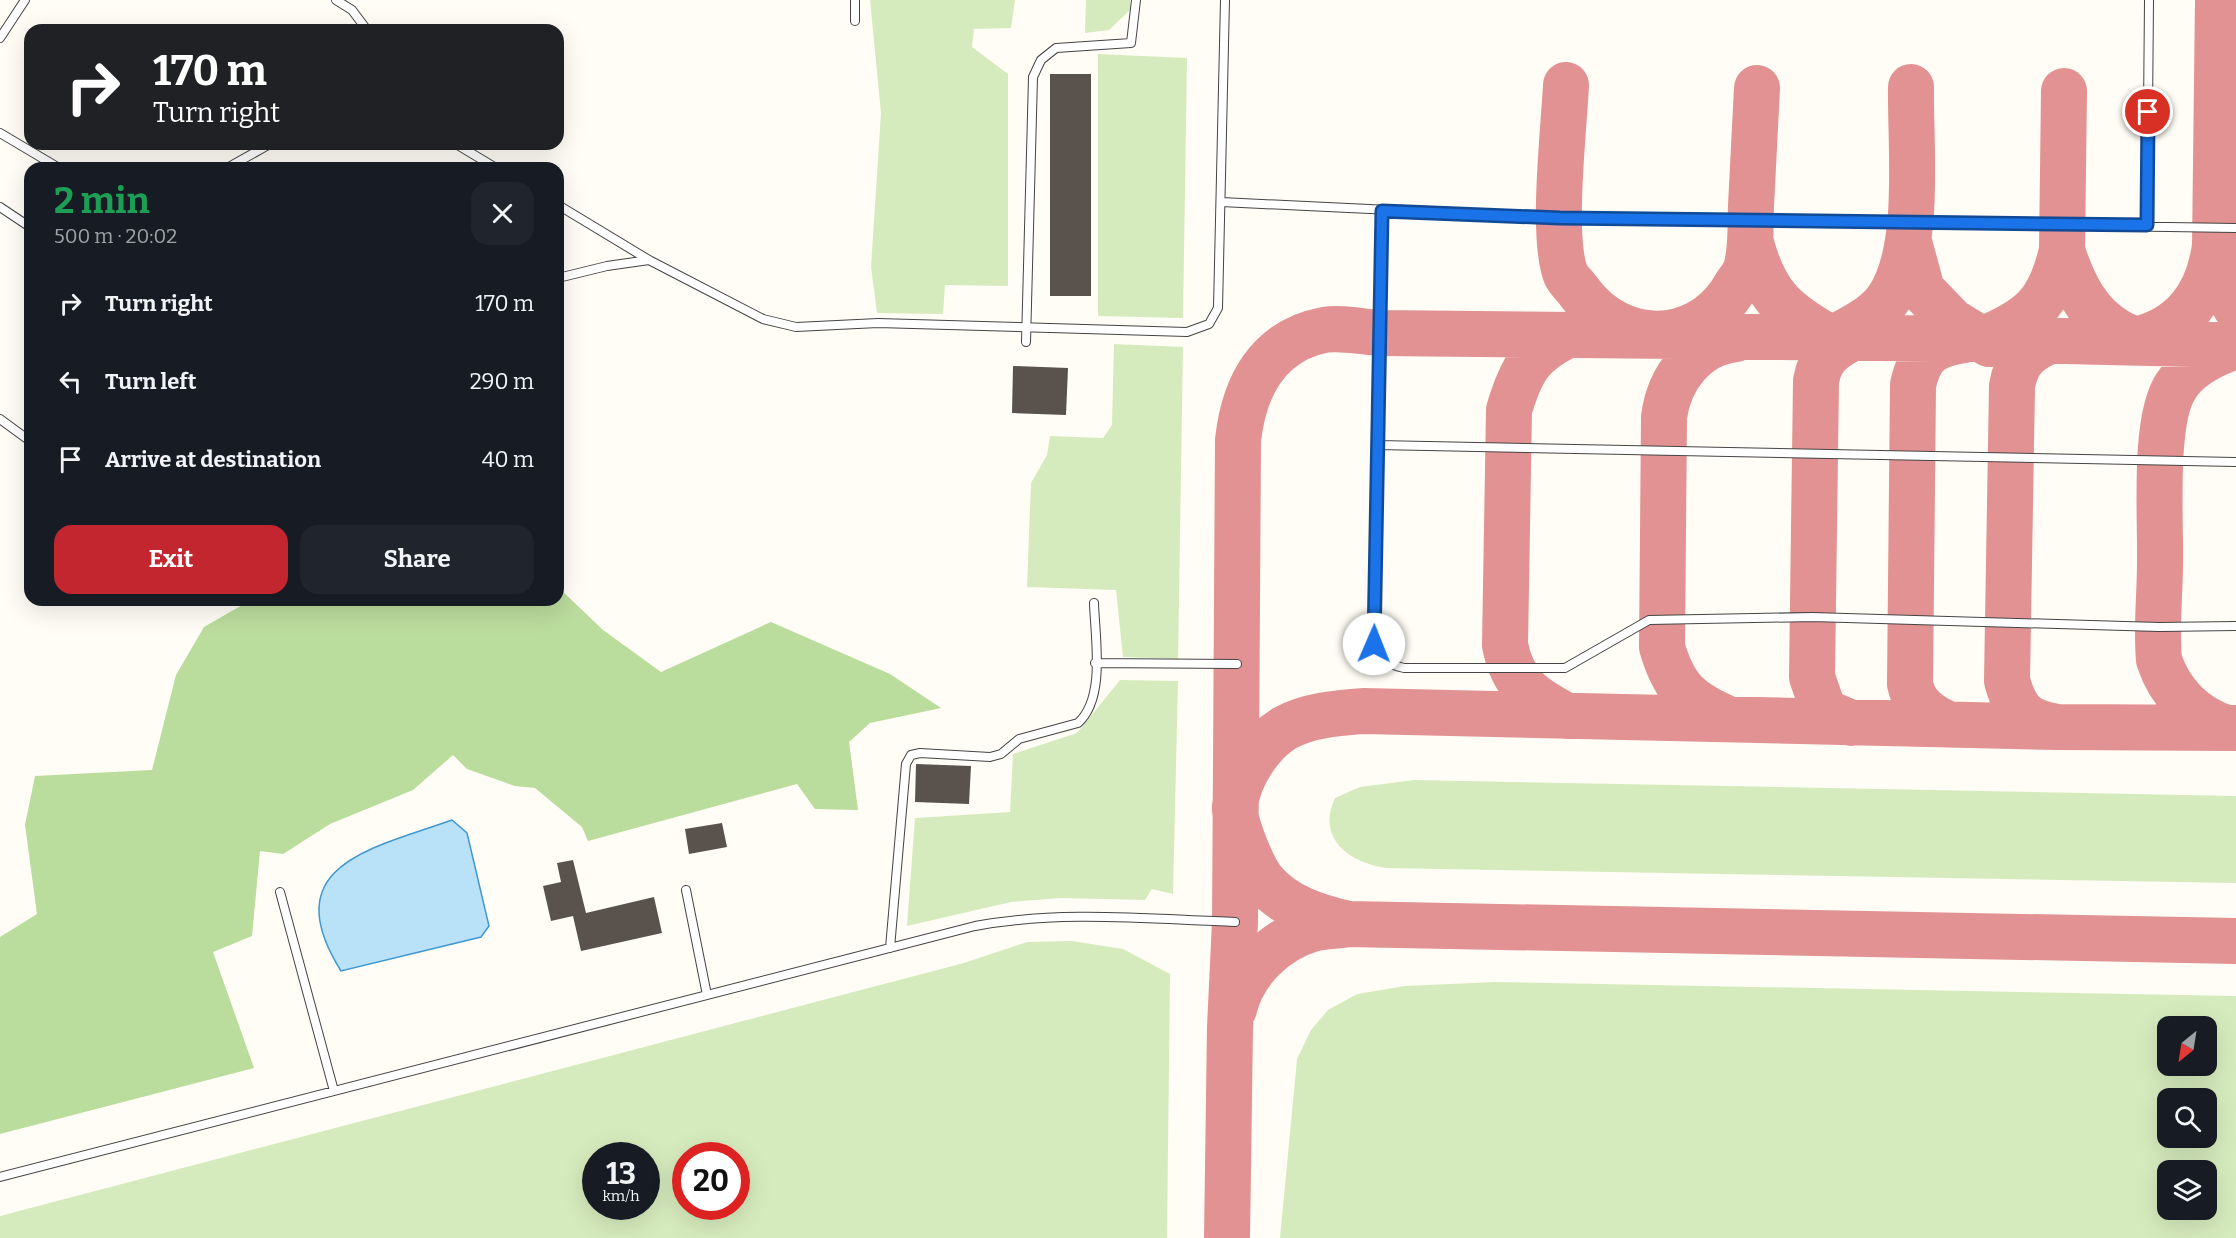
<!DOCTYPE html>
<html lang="en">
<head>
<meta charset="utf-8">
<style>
  :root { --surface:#171b24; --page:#20242c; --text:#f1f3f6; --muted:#9ea1a6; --accent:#c42630 }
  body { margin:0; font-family:Bitter,serif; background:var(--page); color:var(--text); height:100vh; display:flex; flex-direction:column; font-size:22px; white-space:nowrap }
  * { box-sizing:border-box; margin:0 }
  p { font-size:20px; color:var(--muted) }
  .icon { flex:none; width:33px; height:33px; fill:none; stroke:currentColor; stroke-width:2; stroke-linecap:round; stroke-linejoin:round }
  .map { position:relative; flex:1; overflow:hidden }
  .sheet { position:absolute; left:24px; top:162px; width:540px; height:444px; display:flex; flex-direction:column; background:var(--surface); border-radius:18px; box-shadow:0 6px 24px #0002 }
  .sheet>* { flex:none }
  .guide { position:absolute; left:24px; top:24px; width:540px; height:126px; border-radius:18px; box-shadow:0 6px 24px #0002; background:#202124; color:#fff; overflow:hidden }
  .needle { width:39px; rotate:210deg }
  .tools { position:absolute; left:2157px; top:1016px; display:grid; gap:12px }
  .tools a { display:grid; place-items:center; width:60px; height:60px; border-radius:12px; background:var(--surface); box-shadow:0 6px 24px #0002; font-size:30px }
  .speed { position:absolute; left:582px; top:1142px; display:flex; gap:12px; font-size:30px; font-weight:700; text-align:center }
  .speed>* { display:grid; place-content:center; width:78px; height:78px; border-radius:50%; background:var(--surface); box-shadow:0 6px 24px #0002; line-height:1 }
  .speed small { font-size:15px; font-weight:400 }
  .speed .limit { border:9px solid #d22; background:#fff; color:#111 }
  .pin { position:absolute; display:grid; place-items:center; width:51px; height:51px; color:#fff; margin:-26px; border:3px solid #fff; border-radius:50%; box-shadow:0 2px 6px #0007 }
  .me { position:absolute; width:66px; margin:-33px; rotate:1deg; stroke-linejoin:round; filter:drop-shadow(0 0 4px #0008) }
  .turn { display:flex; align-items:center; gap:21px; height:126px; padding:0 30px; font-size:27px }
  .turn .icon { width:78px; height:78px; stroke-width:2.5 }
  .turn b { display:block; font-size:42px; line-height:51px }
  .round { display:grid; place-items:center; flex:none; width:63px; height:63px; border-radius:18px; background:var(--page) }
  .summary { display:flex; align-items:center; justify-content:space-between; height:102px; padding:0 30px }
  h1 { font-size:36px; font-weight:700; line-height:45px; color:#1e9e55 }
  .primary-button { display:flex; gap:12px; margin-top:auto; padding:12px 30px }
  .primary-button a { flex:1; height:69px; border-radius:18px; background:var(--accent); color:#fff; font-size:24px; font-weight:700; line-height:69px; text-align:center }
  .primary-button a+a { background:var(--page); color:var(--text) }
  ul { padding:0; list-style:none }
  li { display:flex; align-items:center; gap:18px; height:78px; padding:0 30px }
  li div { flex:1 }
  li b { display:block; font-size:22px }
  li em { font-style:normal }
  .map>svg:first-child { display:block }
  .green { fill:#d6ebbd; fill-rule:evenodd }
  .forest { fill:#badc9c }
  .water { fill:#b9e1f7; stroke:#3f98cf; stroke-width:1.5 }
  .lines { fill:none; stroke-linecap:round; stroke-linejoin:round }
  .taxiway { stroke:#e29292; stroke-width:46 }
  .building { fill:#5a524d }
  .lane-casing { stroke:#444; stroke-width:10 }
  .lane { stroke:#fff; stroke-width:8 }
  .route-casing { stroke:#114b97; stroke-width:15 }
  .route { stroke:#1a73e8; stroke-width:10 }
</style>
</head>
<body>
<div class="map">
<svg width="2236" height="1238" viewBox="0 0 2236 1238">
  <rect width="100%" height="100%" fill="#fffdf5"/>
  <!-- green -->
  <path class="green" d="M 870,0 L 1015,0 L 1011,28 L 974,29 L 972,47 L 1008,74 L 1008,286 L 945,285 L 943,314 L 877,313 L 871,267 L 881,113 Z
    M 1086,0 L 1130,0 L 1130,10 L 1109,30 L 1085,33 Z
    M 1098,54 L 1187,58 L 1183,318 L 1098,316 Z
    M 1114,344 L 1183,347 L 1178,659 L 1123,657 L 1116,590 L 1027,587 L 1031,483 L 1047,455 L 1050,436 L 1103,438 L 1112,425 Z
    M 1120,680 L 1178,681 L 1173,894 L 1152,889 L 1145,900 L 1061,898 L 1011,902 L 907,926 L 915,818 L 1010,812 L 1013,754 L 1077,733 Z
    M 1414,780 L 2236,796 L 2236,883 L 1386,868 C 1349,863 1316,838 1335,798 L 1360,787 Z
    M 1072,941 L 1123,949 L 1170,974 L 1167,1238 L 0,1238 L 0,1216 L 964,963 L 1027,942 ZM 596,1155 L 646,1155 L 646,1206 L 596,1206 ZM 686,1155 L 736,1155 L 736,1206 L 686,1206 Z
    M 1495,982 L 2236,996 L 2236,1238 L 1280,1238 L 1297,1059 L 1311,1030 L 1328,1010 L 1357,994 L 1405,986 ZM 2168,1026 L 2206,1026 L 2206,1065 L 2168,1065 ZM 2168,1098 L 2206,1098 L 2206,1137 L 2168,1137 ZM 2168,1170 L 2206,1170 L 2206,1209 L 2168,1209 Z"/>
  <!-- forest -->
  <path class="forest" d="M 558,587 L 603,630 L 661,672 L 771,622 L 890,674 L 941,708 L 870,723 L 849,742 L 858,810 L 815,809 L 797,784 L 588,841 L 582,827 L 535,788 L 515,786 L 467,769 L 453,755 L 413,790 L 330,824 L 283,854 L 260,851 L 252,936 L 213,952 L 254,1068 L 0,1134 L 0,937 L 37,914 L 25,825 L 35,776 L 152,770 L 176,675 L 204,627 L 251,600 L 558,600 Z"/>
  <!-- water -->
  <path class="water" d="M 452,820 L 467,833 L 489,926 L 481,937 L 341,971 C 274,864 374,848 452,820 Z"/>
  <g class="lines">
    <!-- taxiway -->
    <path class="taxiway" d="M 1566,85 C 1564,128 1551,238 1566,275 C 1569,281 1576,287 1580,293 C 1619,346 1694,349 1732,292 C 1736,284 1743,277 1746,269 C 1752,248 1750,227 1751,206 C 1753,166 1755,127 1757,88
      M 1909,242 L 1922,290 L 1952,321 L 1989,344
      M 1751,243 C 1765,296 1785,313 1832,339 C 1850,329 1875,318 1888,299 C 1922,249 1910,147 1911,87
      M 2215,246 L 2218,276 L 2236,308
      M 2062,250 C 2076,295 2097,331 2146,343
      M 1850,339 C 1830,350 1820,358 1816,381 L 1812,677 L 1822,706 L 1830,714 L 1851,723
      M 1984,339 C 2032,319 2050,303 2062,250 L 2064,91
      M 2050,341 C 2027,350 2016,362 2012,386 L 2007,681 C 2016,712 2025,722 2057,727
      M 2132,341 C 2183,330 2208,296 2215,246 L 2218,0
      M 1567,716 C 1533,698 1513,686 1505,645 L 1509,410 C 1521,370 1530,353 1568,335
      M 1728,719 C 1689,702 1674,689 1662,647 L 1664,417 C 1669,379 1695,343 1736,339
      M 1948,724 C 1929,716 1914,705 1910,684 L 1913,385 C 1920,353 1932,345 1964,340
      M 2227,728 C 2194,718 2170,693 2159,660 C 2156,628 2160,595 2160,563 C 2161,520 2153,420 2176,386 C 2189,365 2213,354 2236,346
      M 1348,924 L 2236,941
      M 1234,1009 C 1243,971 1275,940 1312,929 C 1323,926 1337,926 1348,924 C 1318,917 1285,907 1264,882 C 1253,869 1234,824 1235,806 C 1238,777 1260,743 1285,728 C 1308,715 1338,713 1364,711 L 2057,727 L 2236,728
      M 1227,1238 L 1230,1027 L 1235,922 L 1238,440 C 1244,387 1267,341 1324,330 C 1341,327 1363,332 1380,333 L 1984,339 L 2236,345"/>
  </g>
  <!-- building -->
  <path class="building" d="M 1050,74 L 1091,74 L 1091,296 L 1050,296 Z
    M 1013,366 L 1068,368 L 1066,415 L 1012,413 Z
    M 916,764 L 971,766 L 969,804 L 915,802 Z
    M 722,823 L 727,847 L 689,854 L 685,829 Z
    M 573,860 L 586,913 L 654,897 L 662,933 L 581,951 L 573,916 L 551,921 L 543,886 L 561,882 L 557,863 Z"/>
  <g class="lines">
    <!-- lane casing -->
    <g class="lane-casing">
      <path id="lane" d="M 336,0 L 352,10 L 367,30
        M 855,21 L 855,0
        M 0,38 L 25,0
        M 0,133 L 59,168
        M 456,144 L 496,168
        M 227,168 L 270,144
        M 1221,202 L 1560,218 L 2236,228
        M 558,205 L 649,260 L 763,319 L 796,327 L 878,323 L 1187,332 L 1209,324 L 1218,308 L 1225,0
        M 0,207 L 30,227
        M 1382,211 L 1374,644 C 1381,660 1387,664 1404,668 L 1565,668 L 1649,620 L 1812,617 L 2159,627 L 2236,626
        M 2147,225 L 2149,0
        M 558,278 L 607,266 L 649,260
        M 1026,342 L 1033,77 L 1041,60 L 1056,48 L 1131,43 L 1136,0
        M 0,419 L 30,441
        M 1378,445 L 2236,462
        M 1095,663 L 1237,664
        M 686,890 L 707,995
        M 280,892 L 334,1091
        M 890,948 L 906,764 L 911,755 L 920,753 L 990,757 L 1001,754 L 1019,739 L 1078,723 C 1106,698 1095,638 1094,603
        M 0,1177 L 975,926 C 1061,910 1148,919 1235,922"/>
    </g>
    <!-- lane -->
    <use href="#lane" class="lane"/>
  </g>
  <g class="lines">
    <!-- route casing -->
    <g class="route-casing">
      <path id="route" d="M 1374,644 L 1382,211 L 1560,218 L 2147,225 L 2148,112"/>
    </g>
    <!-- route -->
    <use href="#route" class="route"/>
  </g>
</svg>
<div class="tools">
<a><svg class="needle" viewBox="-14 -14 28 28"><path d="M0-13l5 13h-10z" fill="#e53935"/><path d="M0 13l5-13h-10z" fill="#9ea1a6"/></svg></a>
<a><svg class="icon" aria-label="search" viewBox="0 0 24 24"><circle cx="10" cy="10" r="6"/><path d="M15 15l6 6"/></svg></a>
<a><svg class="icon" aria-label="layers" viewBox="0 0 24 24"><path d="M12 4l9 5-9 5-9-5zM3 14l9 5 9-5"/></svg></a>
</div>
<div class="speed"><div>13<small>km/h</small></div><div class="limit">20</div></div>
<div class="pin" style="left:2148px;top:112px;background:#d93025"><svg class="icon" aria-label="arrive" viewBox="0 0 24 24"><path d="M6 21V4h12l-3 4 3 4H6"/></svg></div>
<svg class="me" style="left:1374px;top:644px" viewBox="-20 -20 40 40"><circle r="19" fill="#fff"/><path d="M0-13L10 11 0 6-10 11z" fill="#1a73e8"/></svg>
<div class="guide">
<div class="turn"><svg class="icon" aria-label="right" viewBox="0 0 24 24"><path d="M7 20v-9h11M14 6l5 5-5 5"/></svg><div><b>170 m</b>Turn right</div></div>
</div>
<section class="sheet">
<div class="summary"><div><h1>2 min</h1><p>500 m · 20:02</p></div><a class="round"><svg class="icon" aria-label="close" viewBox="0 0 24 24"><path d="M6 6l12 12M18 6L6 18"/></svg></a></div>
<ul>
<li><svg class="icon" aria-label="right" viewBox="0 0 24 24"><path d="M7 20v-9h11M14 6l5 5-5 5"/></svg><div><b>Turn right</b></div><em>170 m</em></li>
<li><svg class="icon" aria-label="left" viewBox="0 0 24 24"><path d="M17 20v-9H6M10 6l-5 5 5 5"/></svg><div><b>Turn left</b></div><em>290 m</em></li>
<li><svg class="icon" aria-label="arrive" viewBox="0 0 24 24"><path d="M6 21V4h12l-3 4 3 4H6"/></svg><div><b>Arrive at destination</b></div><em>40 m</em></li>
</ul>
<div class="primary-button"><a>Exit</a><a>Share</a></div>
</section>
</div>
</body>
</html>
